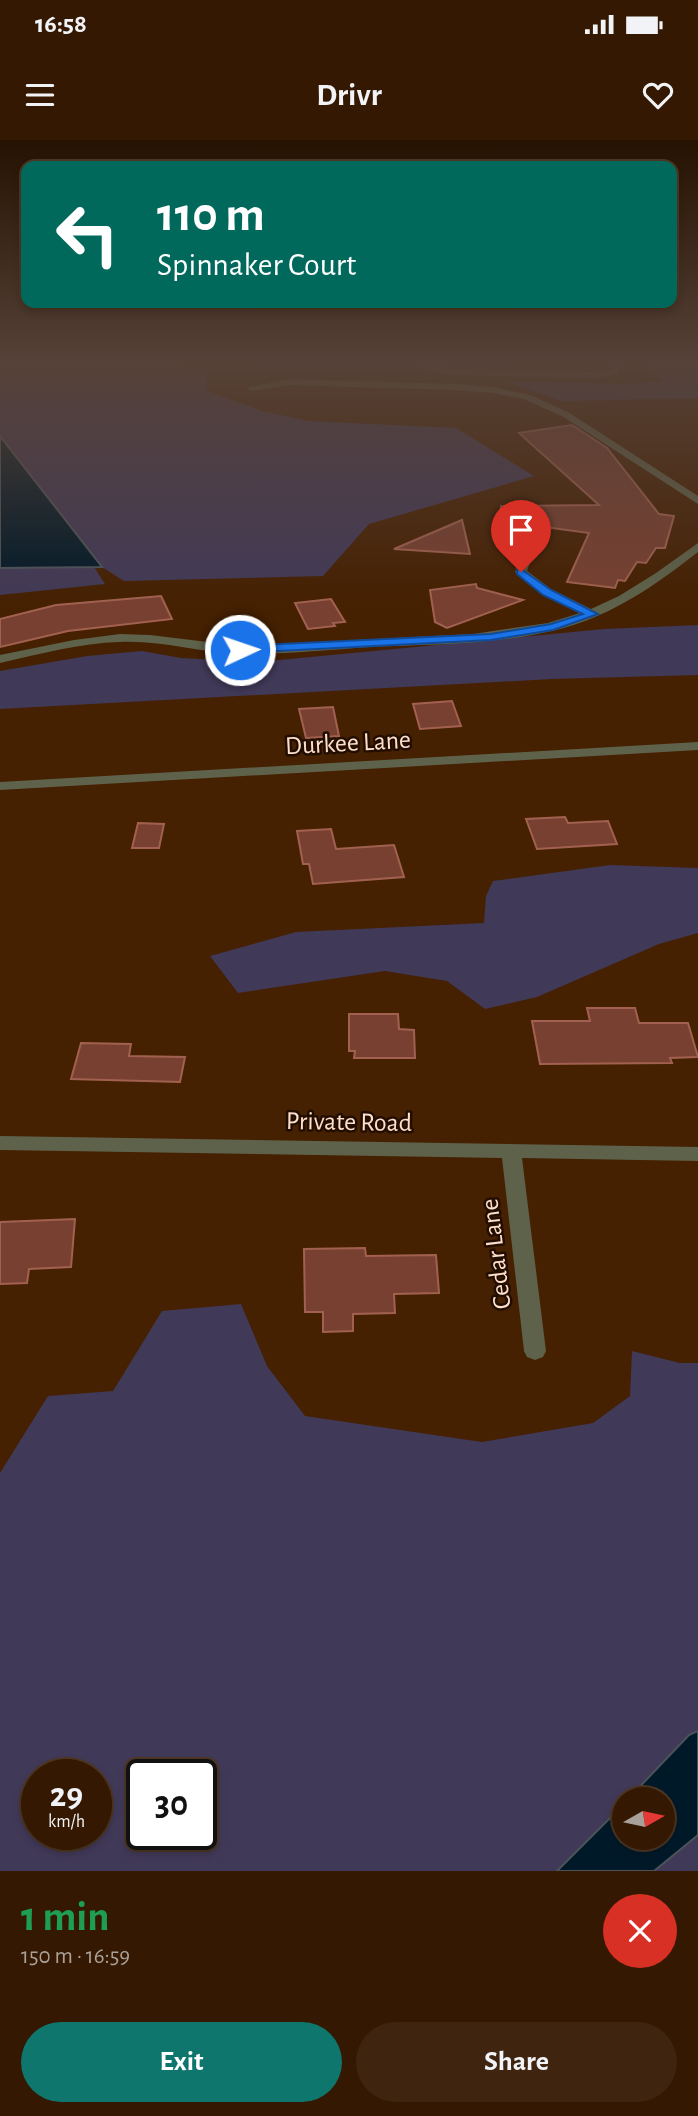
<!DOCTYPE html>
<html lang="en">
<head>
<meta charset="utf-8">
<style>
  :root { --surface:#341801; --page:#3f2510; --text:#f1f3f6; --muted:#a9a099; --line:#4e3723; --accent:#0f766e }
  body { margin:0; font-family:"Alegreya Sans",sans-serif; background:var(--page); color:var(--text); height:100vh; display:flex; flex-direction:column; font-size:26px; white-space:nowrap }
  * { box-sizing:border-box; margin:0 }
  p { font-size:23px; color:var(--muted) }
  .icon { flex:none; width:38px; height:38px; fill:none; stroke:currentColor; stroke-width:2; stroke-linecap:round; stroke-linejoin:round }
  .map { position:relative; height:1731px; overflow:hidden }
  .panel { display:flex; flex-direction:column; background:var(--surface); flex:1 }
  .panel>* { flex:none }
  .top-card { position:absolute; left:21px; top:21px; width:656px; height:147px; border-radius:14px; box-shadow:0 4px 10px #0003,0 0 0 2px var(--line); background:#00695c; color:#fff; overflow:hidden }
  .needle { width:46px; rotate:81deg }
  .controls { position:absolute; left:612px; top:1647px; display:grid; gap:14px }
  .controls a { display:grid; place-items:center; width:63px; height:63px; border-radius:50%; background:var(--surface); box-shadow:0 4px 10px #0003,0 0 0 2px var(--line); font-size:35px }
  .speed { position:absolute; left:21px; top:1619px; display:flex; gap:14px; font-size:35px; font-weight:700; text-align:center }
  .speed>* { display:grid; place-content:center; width:91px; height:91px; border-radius:50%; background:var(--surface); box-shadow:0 4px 10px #0003,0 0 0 2px var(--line); line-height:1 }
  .speed small { font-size:18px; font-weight:400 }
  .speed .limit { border:4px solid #111; border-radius:10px; background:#fff; color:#111 }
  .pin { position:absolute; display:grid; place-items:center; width:60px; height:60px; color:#fff; margin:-72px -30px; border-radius:50% 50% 50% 0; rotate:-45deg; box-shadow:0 0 7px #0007 }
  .pin .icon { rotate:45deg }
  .me { position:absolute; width:77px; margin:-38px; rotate:87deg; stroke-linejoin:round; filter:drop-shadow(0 0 5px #0008) }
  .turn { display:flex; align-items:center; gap:24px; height:147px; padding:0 21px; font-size:32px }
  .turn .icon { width:91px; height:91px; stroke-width:2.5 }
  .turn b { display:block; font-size:49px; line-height:60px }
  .round { display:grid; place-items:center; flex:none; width:74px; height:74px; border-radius:37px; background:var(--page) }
  .summary { display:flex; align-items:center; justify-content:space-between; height:119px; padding:0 21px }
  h1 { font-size:42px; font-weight:700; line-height:52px; color:#1e9e55 }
  .primary-button { display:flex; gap:14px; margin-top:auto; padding:14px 21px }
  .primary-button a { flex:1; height:80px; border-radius:42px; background:var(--accent); color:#fff; font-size:28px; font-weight:700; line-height:80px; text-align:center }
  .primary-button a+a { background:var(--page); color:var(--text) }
  .status { display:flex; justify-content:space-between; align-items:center; height:49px; padding:0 35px; background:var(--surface); direction:ltr }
  .status svg { height:19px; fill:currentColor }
  header { display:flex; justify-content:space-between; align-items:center; height:91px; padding:0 21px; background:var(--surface); font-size:32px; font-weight:700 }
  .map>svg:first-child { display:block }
  .green { fill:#413958; fill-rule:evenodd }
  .water { fill:#001929; stroke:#4c545a; stroke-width:2 }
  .building { fill:#784031; stroke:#a26150; stroke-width:2 }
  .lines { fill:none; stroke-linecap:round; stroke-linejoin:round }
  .minor { fill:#5e624a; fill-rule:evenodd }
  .route { fill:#1a73e8; stroke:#114b97; stroke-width:2 }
  .labels { text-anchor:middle; stroke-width:5; stroke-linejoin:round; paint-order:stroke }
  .street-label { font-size:26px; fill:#ffdfcb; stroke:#220e01 }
</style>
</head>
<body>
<div class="status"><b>16:58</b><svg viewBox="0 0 49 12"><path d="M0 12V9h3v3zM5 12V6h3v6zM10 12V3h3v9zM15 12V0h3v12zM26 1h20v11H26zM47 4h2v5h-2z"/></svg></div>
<header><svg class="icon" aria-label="menu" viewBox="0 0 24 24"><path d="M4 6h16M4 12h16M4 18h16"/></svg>Drivr<svg class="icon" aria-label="heart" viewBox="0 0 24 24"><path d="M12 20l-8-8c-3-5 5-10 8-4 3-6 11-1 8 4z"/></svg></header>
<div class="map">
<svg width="698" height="1731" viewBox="0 0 698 1731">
  <rect width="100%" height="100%" fill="#452001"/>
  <!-- green -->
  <path class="green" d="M 0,222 L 118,222 L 117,224 L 206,229 L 207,251 L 262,271 L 309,281 L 456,288 L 534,336 L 369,384 L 323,436 L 124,441 L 102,427 L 0,296 Z
    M 650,222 L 698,222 L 698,258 L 562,261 L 505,241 L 622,244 L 664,241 L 654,234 Z
    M 94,427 L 105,444 L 0,455 L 0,428 Z
    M 698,485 L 698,535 L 552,539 L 0,569 L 0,531 L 87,516 L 142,511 L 181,518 L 258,522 L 604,489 Z
    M 610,725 L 698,728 L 698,793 L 659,804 L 537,857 L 485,869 L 447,841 L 385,831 L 238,853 L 210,816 L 296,792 L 484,783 L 486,756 L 493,741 Z
    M 241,1164 L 267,1226 L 305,1276 L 482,1302 L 593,1283 L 630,1256 L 632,1211 L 680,1223 L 698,1223 L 698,1591 L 689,1595 L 557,1731 L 0,1731 L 0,1333 L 48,1256 L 113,1251 L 162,1171 ZM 37,1634 L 96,1634 L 96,1694 L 37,1694 ZM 142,1634 L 201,1634 L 201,1694 L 142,1694 Z
    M 698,1695 L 698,1731 L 654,1731 Z"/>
  <!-- water -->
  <path class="water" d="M 0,296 L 102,427 L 0,428 Z
    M 698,1591 L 698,1695 L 654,1731 L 557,1731 L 625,1663 L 625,1698 L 663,1698 L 663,1659 L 628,1659 L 689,1595 Z"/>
  <!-- building -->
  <path class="building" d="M 572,285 L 607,308 L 659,374 L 674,376 L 665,408 L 656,408 L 646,423 L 637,422 L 625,441 L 618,440 L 615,448 L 567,442 L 589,393 L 500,381 L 501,366 L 599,365 L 519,293 Z
    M 462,380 L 470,414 L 394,409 Z
    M 476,444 L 477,448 L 523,460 L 447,488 L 435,482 L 430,450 Z
    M 161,456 L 172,479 L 68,491 L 0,507 L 0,479 L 56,465 Z
    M 331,459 L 345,482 L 333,483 L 335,486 L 308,489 L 295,463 Z
    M 452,561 L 461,586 L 420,589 L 413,564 Z
    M 333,567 L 339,596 L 306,598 L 299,569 Z
    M 565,677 L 568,683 L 608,681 L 617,704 L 537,709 L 526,679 Z
    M 138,683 L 164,684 L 159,708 L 132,708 Z
    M 331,689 L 336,709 L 394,705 L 404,737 L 313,744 L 309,724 L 303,724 L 297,691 Z
    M 587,868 L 635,868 L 639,883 L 688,883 L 698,917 L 670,918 L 672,923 L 540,924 L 532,881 L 590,881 Z
    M 349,874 L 398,874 L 399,889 L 414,890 L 415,918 L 354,918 L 355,911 L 349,911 Z
    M 81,903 L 131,904 L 129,916 L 185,917 L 180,942 L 71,939 Z
    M 75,1079 L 71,1127 L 29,1129 L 27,1143 L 0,1144 L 0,1082 Z
    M 365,1108 L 366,1116 L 436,1115 L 439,1153 L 394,1154 L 395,1173 L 353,1174 L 353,1191 L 323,1192 L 323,1172 L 305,1172 L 304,1109 Z"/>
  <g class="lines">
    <!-- minor -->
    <path class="minor" d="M 423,222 L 431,222 L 431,225 L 450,229 L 596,232 L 610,230 L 612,222 L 620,222 L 617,234 L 596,238 L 450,235 L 423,228 Z
      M 290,239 L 454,244 L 493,247 L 530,255 L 568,272 L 698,356 L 698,364 L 562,276 L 524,259 L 493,253 L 454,250 L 290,245 L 251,251 L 246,248 Z
      M 698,403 L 698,412 C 666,437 633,461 595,477 C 531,505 440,504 370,507 C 327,510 285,514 242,514 C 201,513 161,500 120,502 C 80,503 40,514 0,523 L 0,515 L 74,500 L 120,494 L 150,495 L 241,506 L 473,494 L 548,483 L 580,473 L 543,455 L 517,434 L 515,432 L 523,412 L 533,414 L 527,431 L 551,449 L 591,469 L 619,456 L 656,433 Z
      M 698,602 L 698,610 L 0,650 L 0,642 Z
      M 0,996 L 698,1007 L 698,1021 L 522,1018 L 546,1211 L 543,1217 L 535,1220 L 527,1217 L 524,1211 L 502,1018 L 0,1010 Z"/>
  </g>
  <!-- sky -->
  <linearGradient id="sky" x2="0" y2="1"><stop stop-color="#261201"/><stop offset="0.48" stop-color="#564238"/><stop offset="1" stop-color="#564238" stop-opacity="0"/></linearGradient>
  <rect width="698" height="464" fill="url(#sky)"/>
  <!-- route -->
  <path class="route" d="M 521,429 L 551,450 L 598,474 L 553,490 L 491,500 L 240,513 L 234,510 L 240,506 L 491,494 L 551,484 L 583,474 L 543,455 L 517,434 L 517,430 Z"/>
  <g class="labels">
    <!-- street labels -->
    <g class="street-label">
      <text transform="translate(348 602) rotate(-3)" y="9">Durkee Lane</text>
      <text transform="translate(349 981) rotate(1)" y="9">Private Road</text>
      <text transform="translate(495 1114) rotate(-97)" y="9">Cedar Lane</text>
    </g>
  </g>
</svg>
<div class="controls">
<a><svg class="needle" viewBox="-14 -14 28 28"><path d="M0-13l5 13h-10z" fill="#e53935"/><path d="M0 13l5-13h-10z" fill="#a9a099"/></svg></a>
</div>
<div class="speed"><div>29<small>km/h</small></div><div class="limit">30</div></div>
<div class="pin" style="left:521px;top:432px;background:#d93025"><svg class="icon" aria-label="arrive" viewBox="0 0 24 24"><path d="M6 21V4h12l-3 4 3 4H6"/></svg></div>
<svg class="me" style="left:240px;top:510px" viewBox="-20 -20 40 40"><circle r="17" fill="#1a73e8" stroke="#fff" stroke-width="3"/><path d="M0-11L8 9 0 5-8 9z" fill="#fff"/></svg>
<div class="top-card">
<div class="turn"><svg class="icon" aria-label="left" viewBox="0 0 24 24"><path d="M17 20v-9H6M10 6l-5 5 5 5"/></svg><div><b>110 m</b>Spinnaker Court</div></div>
</div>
</div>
<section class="panel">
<div class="summary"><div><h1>1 min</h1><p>150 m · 16:59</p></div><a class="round" style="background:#d93025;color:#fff"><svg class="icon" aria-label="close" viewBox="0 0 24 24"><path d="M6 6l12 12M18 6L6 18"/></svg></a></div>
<div class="primary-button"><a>Exit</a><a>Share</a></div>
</section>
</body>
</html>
